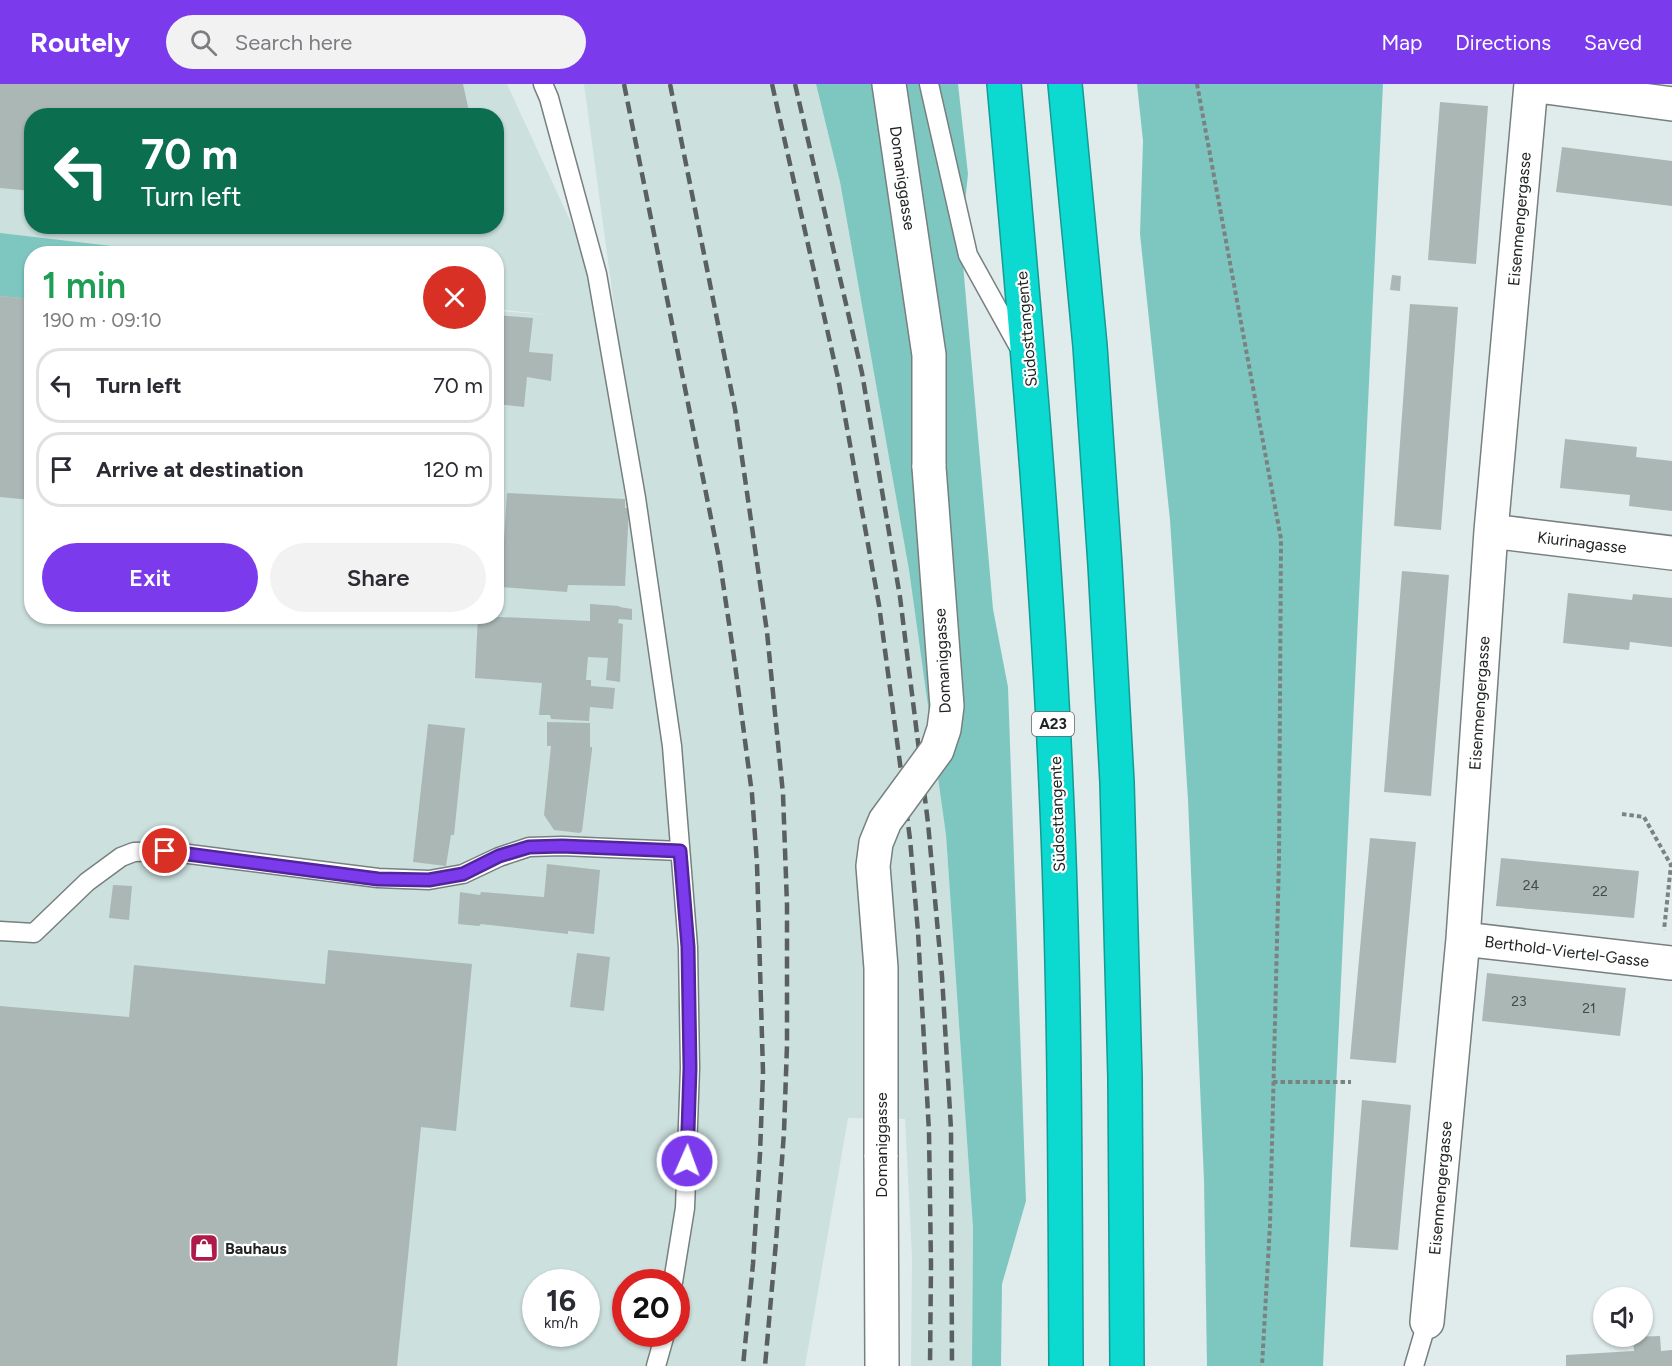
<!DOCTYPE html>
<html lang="en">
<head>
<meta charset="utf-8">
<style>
  :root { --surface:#fff; --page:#f2f2f3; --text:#2b2b33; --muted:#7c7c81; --line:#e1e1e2; --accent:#7c3aed }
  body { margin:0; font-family:Figtree,sans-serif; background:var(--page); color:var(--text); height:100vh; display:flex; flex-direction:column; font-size:22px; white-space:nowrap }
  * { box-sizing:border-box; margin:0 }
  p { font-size:20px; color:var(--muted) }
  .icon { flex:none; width:33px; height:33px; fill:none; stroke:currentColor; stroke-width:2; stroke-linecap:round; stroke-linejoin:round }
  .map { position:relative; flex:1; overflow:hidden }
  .drawer { position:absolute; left:24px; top:162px; width:480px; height:378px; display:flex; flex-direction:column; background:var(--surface); border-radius:24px; box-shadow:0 2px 4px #0004 }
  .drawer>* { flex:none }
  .top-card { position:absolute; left:24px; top:24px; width:480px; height:126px; border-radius:24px; box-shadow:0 2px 4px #0004; background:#0b6e4f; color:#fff; overflow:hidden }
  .buttons { position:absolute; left:1593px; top:1203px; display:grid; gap:12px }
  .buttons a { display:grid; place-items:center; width:60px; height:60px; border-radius:50%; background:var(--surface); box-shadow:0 2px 4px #0004; font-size:30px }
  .speed { position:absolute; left:522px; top:1185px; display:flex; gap:12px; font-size:30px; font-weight:700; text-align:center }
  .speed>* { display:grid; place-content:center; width:78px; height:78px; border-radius:50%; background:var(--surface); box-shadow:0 2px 4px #0004; line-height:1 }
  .speed small { font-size:15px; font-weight:400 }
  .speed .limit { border:9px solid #d22; background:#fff; color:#111 }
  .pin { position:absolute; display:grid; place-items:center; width:51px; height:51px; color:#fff; margin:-26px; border:3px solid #fff; border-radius:50%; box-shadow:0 2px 6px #0007 }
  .me { position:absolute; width:66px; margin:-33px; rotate:2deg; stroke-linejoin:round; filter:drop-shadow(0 0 4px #0008) }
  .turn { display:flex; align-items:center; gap:21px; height:126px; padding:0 18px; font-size:27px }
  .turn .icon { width:78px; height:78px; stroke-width:2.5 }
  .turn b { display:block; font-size:42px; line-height:51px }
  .round { display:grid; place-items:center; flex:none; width:63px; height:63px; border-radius:32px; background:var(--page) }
  .head { display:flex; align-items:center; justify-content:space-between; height:102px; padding:0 18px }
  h1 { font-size:36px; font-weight:600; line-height:45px; color:#1e9e55 }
  .action { display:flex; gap:12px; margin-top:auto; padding:12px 18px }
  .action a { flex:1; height:69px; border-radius:36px; background:var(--accent); color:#fff; font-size:24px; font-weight:600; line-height:69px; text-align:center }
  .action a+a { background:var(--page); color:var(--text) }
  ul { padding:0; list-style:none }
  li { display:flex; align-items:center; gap:18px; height:75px; margin:0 12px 9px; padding:0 6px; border:3px solid var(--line); border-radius:24px }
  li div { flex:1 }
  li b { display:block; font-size:22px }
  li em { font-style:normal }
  header { display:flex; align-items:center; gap:36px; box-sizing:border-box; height:84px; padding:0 30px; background:var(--accent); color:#fff }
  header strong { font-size:28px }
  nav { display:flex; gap:33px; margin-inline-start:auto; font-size:21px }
  .search { width:420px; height:54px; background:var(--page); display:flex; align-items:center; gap:15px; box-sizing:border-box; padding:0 21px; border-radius:33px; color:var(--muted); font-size:22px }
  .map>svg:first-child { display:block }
  .built { fill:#cce0de; fill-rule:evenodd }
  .green { fill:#7ec7c1 }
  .building { fill:#abb7b5 }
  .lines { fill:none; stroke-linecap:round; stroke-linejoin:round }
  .service-casing { stroke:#76807f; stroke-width:21 }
  .minor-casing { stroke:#76807f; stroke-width:36 }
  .motorway-casing { stroke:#139b94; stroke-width:36 }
  .path { stroke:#7a8382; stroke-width:4; stroke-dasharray:4.5 3; stroke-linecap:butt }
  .service { stroke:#fff; stroke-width:18 }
  .minor { stroke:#fff; stroke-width:33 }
  .motorway { stroke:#0cdad1; stroke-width:33 }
  .rail { stroke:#59605f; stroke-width:4.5; stroke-dasharray:12 6; stroke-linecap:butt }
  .minor-bridge-casing { stroke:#76807f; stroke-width:36; stroke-linecap:butt }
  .minor-bridge { stroke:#fff; stroke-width:33 }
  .route-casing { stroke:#51269a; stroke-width:15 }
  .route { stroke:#7c3aed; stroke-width:10 }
  .labels { text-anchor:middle; stroke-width:4.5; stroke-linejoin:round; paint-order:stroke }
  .number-label { font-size:14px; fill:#434a48 }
  .shield { fill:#fff; stroke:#636666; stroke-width:1.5 }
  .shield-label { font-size:15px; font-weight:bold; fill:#202524 }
  .street-label { font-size:16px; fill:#202524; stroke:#fff }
  .poi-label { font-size:16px; font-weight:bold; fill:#202524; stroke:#fff; text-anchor:start }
</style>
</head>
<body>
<header>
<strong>Routely</strong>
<div class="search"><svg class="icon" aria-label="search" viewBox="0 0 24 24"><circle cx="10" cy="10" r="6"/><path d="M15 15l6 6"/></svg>Search here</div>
<nav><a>Map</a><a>Directions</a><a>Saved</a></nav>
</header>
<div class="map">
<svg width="1672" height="1282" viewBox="0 0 1672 1282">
  <rect width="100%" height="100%" fill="#e0eceb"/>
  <!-- built -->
  <path class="built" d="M 0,0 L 507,0 L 616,236 L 584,0 L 816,0 L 840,98 L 909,486 L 946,751 L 973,1144 L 972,1282 L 911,1282 L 912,1172 L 905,1035 L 848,1034 L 805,1282 L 0,1282 ZM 32,32 L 496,32 L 496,142 L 32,142 ZM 32,170 L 496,170 L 497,225 L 551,231 L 497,227 L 496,532 L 32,532 ZM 536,1198 L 586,1198 L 586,1250 L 536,1250 ZM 626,1198 L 676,1198 L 676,1250 L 626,1250 Z"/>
  <!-- green -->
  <path class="green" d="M 816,0 L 958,0 L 968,90 L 961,157 L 993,525 L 1008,603 L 1026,1117 L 1002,1200 L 1001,1282 L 972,1282 L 973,1144 L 946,751 L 909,486 L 840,98 Z
    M 1137,0 L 1383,0 L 1323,1282 L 1207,1282 L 1204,1097 L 1188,716 L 1170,436 L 1140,150 L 1143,57 Z
    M 0,149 L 172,169 L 32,170 L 31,215 L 0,212 Z"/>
  <!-- building -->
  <path class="building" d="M 0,0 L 463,0 L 470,32 L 32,32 L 32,107 L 0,104 Z
    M 1440,18 L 1488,22 L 1476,180 L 1428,176 Z
    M 1562,63 L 1672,77 L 1672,122 L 1556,108 Z
    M 1392,191 L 1401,192 L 1400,207 L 1390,206 Z
    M 0,212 L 32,215 L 32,416 L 0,413 Z
    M 1410,220 L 1458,223 L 1441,446 L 1394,442 Z
    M 496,231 L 533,234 L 529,268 L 553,270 L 551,297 L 527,293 L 524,323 L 496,320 Z
    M 1565,355 L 1637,363 L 1636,373 L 1672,377 L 1672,427 L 1629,422 L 1630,411 L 1560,404 Z
    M 507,409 L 625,415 L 625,424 L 629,424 L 625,502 L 568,501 L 567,508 L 501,503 Z
    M 1402,487 L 1449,491 L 1431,712 L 1384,708 Z
    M 1568,509 L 1632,516 L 1633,510 L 1672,514 L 1672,563 L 1630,558 L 1629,566 L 1563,559 Z
    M 590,520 L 619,522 L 620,523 L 632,525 L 632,536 L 619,535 L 618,539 L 623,540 L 620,598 L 606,596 L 608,574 L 588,573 L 586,596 L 591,596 L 591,602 L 615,604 L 613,625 L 590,623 L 589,637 L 551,635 L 550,631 L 539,631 L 542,599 L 475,594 L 478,532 L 590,537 Z
    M 547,638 L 590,639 L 590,663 L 592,663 L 592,666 L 582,747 L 580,749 L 554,746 L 544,731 L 551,662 L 547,662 Z
    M 428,640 L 465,644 L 454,751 L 451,751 L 446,782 L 413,778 Z
    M 1370,754 L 1416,758 L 1396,979 L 1350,975 Z
    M 1501,774 L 1639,787 L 1634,834 L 1496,822 Z
    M 547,780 L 600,786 L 594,850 L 568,847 L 568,850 L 481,840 L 479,842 L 458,840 L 460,808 L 480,811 L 481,808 L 544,813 Z
    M 113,801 L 132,802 L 129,836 L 109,834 Z
    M 328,866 L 472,880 L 456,1047 L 421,1043 L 397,1282 L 0,1282 L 0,922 L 129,933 L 134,881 L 325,900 Z
    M 577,869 L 610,873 L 604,927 L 570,923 Z
    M 1487,889 L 1626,904 L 1620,952 L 1482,937 Z
    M 1362,1016 L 1411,1021 L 1398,1166 L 1350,1163 Z
    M 1660,1252 L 1661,1267 L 1672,1266 L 1672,1282 L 1566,1282 L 1566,1271 L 1634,1267 L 1633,1253 Z"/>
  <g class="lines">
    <!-- service casing -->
    <g class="service-casing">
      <path id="service" d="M 543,0 L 549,14 L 597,190 L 636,414 L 672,662 L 688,863 L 690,984 L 685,1124 L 673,1198
        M 929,0 L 968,171 L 1020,265
        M 0,847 L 34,849 L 87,798 L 121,773 L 134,768 L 165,767 L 378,794 L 429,796 L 463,790 L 499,773 L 529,763 L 562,762 L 680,767
        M 656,1282 L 665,1250
        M 1414,1282 L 1427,1238"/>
    </g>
    <!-- minor casing -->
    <g class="minor-casing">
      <path id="minor" d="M 889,0 L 929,271 L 929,383
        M 1531,1 L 1672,20
        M 1491,447 L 1672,469
        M 1463,855 L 1672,879
        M 881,1071 L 882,1282
        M 1427,1238 L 1463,855 L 1491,447 L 1531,0"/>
    </g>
    <!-- motorway casing -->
    <g class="motorway-casing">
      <path id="motorway" d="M 1004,0 C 1025,234 1046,467 1056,701 C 1065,895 1065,1088 1066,1282
        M 1065,0 L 1090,262 L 1105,481 L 1117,698 L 1125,994 L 1127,1282"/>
    </g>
    <!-- path -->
    <path class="path" d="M 1197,0 L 1281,455 L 1279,775 L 1270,1141 L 1262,1282
      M 1622,730 L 1644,733 L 1671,781 L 1664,846
      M 1273,998 L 1351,998"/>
    <!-- service -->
    <use href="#service" class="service"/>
    <!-- minor -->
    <use href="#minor" class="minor"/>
    <!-- motorway -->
    <use href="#motorway" class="motorway"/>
    <!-- rail -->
    <path class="rail" d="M 624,0 L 720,479 L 734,573 L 752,710 L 757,780 L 763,988 L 760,1070 L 753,1180 L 743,1282
      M 670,0 L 735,325 L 767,548 L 783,710 L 787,821 L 787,961 L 784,1048 L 776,1158 L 765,1282
      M 772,0 L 838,294 L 879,521 L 910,755 L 918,848 L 929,1048 L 931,1181 L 930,1282
      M 795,0 L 862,289 L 900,513 L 928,739 L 942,892 L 951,1045 L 952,1282"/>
    <!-- minor-bridge casing -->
    <g class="minor-bridge-casing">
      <path id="minor-bridge" d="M 881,1071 L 881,884 L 873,782 L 876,759 L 885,737 L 937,666 L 944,645 L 947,622 L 929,383"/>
    </g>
    <!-- minor-bridge -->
    <use href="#minor-bridge" class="minor-bridge"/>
  </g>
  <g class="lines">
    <!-- route casing -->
    <g class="route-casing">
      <path id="route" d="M 165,767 L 378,795 L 429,796 L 463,790 L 499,772 L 529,763 L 562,762 L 680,767 L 688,863 L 690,984 L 687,1077"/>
    </g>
    <!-- route -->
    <use href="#route" class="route"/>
  </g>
  <!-- icons -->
  <defs>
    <g id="shop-square" transform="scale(1.5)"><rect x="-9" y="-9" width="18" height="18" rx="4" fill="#ae1b4a" stroke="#fff"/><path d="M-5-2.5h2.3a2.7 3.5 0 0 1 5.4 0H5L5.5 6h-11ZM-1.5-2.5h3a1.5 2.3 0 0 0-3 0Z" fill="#fff"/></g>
  </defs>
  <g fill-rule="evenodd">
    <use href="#shop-square" x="204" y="1164"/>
  </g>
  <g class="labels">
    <!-- number labels -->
    <g class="number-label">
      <text x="1531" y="806">24</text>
      <text x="1600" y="812">22</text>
      <text x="1519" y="922">23</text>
      <text x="1589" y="929">21</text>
    </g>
    <!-- shield labels -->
    <rect class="shield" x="1032" y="628" width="42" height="24" rx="4.5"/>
    <g class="shield-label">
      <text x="1053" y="645">A23</text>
    </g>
    <!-- street labels -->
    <g class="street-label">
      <text transform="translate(903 94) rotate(82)" y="6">Domaniggasse</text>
      <text transform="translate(1519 135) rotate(-85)" y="6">Eisenmengergasse</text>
      <text transform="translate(1026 245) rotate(-95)" y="6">Südosttangente</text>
      <text transform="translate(1582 458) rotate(7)" y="6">Kiurinagasse</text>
      <text transform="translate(942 577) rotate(-93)" y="6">Domaniggasse</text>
      <text transform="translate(1479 619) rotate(-86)" y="6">Eisenmengergasse</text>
      <text transform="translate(1057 730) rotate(-92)" y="6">Südosttangente</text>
      <text transform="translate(1567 867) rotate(7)" y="6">Berthold-Viertel-Gasse</text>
      <text transform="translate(881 1061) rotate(-90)" y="6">Domaniggasse</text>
      <text transform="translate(1440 1104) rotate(-85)" y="6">Eisenmengergasse</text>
    </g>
    <!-- poi labels -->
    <g class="poi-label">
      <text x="225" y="1170">Bauhaus</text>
    </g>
  </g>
</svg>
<div class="buttons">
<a><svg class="icon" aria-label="sound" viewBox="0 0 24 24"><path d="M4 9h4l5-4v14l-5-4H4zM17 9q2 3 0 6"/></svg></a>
</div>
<div class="speed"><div>16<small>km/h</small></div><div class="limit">20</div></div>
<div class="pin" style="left:165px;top:767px;background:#d93025"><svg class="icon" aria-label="arrive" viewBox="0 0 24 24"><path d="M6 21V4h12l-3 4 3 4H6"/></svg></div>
<svg class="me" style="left:687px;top:1077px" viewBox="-20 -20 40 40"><circle r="17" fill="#7c3aed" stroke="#fff" stroke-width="3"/><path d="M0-11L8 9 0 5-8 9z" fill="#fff"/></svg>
<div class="top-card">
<div class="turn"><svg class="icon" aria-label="left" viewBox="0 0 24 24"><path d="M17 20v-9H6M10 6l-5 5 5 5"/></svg><div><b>70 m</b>Turn left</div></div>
</div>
<section class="drawer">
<div class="head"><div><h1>1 min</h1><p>190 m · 09:10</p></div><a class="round" style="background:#d93025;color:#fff"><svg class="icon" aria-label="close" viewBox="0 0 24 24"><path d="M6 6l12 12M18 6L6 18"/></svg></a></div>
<ul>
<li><svg class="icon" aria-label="left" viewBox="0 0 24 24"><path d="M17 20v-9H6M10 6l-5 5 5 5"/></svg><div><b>Turn left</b></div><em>70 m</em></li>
<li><svg class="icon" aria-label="arrive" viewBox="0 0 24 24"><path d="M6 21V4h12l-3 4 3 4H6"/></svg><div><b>Arrive at destination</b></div><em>120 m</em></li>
</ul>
<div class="action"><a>Exit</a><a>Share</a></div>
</section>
</div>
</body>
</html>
